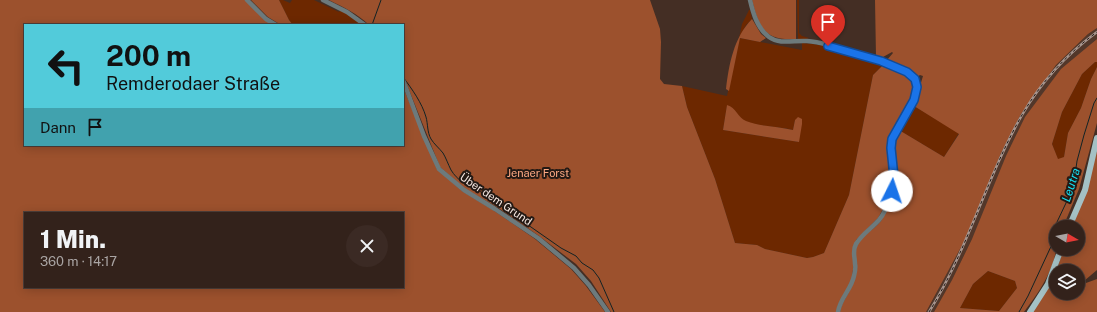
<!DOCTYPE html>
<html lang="de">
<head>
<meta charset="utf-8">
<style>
  :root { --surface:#33221b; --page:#3b2a24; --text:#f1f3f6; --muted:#a9a4a3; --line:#4e3f3a }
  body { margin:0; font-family:"Public Sans",sans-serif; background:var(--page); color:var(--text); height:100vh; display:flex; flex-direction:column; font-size:15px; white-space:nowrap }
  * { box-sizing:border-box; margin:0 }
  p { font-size:13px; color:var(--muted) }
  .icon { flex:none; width:22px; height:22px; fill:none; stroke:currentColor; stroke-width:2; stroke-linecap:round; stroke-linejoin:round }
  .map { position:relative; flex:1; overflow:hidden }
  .sheet { position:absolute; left:24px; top:212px; width:380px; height:76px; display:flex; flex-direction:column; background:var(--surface); border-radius:0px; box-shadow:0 2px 10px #0003,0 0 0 1px var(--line) }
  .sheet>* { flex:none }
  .banner { position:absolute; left:24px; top:24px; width:380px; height:122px; border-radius:0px; box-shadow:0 2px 10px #0003,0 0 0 1px var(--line); background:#52cbda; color:#111; overflow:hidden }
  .needle { width:26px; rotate:99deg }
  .controls { position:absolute; left:1049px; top:220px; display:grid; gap:8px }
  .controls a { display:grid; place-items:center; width:36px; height:36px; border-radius:50%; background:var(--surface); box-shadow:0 2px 10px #0003,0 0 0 1px var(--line); font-size:20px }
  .pin { position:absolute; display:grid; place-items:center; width:34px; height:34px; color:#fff; margin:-41px -17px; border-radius:50% 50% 50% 0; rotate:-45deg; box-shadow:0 0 4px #0007 }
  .pin .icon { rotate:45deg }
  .me { position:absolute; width:44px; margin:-22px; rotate:4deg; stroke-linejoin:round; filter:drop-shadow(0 0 3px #0008) }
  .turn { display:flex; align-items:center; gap:14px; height:84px; padding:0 16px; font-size:18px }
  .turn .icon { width:52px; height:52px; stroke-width:2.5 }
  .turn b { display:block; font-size:28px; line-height:34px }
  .then { display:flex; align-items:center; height:38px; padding:0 16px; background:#0003; gap:8px; font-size:15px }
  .round { display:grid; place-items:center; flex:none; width:42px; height:42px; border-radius:21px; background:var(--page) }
  .head { display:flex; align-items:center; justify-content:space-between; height:68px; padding:0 16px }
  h1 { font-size:24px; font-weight:800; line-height:30px }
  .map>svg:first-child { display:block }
  .built { fill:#52372a }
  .green { fill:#6d2800; fill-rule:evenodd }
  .forest { fill:#9c512d; fill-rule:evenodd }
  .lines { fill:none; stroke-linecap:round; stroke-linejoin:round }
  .stream { stroke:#122325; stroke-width:1 }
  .minor { stroke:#6d7a7c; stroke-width:4.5 }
  .major { stroke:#a4c1c5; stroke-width:6 }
  .rail-casing { stroke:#a7958e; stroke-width:2.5 }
  .rail { stroke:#231914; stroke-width:1; stroke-dasharray:3; stroke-linecap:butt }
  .route-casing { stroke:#114b97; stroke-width:10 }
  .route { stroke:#1a73e8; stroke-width:7 }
  .labels { text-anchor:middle; stroke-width:4; stroke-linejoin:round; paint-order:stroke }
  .park-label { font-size:11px; fill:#fea983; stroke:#231914 }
  .street-label { font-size:11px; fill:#f7e8e2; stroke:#231914 }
  .water-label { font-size:12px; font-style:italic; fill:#14e3f7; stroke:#231914 }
</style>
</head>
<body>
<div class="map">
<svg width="1097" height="312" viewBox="0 0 1097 312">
  <rect width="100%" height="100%" fill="#442e24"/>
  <!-- built -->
  <path class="built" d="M 1097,28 L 1097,39 L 1093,42 L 972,239 L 952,280 L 938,305 L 934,312 L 926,312 L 932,302 L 1001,153 L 1021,114 L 1056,65 L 1088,34 Z"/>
  <!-- green -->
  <path class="green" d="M 279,0 L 283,0 L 290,3 L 292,0 L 314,0 L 339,12 L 341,9 L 365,25 L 293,25 L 289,20 Z
    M 797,0 L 799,0 L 799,33 L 802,36 L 809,38 L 806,39 L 798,39 Z
    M 749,10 L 750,10 L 752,19 L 746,25 L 739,38 L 742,24 Z
    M 740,38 L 802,50 L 802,43 C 830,45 857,55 884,64 L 873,75 L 849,195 L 824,253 L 813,257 L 807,258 L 765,249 L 757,245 L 735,243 L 715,179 L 687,107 L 682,86 L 727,96 ZM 727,106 C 735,107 737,116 743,120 C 754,127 780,126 793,130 L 795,120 L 799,142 L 723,130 Z
    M 1095,62 L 1097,62 L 1097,67 L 1091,79 L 1081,108 L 1068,133 L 1064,157 L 1058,160 L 1052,144 L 1062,112 L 1082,74 Z
    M 914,106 L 959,133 L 944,157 L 899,130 Z
    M 988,271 L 1015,281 L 1017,288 L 999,311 L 960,308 L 973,284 Z"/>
  <!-- forest -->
  <path class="forest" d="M 0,0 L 245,0 L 273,25 L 25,25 L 25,145 L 403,145 L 403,87 L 437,169 L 462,191 L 493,210 L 535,239 L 571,269 L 586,286 L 605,312 L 0,312 ZM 25,213 L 403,213 L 403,287 L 25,287 Z
    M 251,0 L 279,0 L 289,20 L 293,25 L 281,25 L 268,17 Z
    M 329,0 L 650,0 L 660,29 L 661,42 L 660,79 L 664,84 L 682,86 L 687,107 L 715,179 L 735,243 L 757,245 L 765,249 L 807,258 L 813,257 L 824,253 L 849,195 L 873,75 L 884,64 L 912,77 L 915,83 L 915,91 L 911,104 L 893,135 L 893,177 L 891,190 L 886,204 L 878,218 L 856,240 L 852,279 L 837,312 L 611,312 L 591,281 L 576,264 L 539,236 L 497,207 L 465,189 L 440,167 L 403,75 L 403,25 L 369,25 C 358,14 343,7 329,0 Z
    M 752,0 L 796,0 L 796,39 C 765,41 759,28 752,0 Z
    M 875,0 L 1097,0 L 1097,28 L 1088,34 L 1056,65 L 1021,114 L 1001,153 L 967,236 L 926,312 L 840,312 C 841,303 848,296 851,287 C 857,273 850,256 859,242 C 864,234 875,229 881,221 C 885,215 894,191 896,184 C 900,162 886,155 899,130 L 944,157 L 959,134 L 914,106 L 923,76 L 920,75 L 916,78 L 888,62 L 887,60 L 893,53 L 892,52 L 883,57 L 876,57 Z
    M 752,19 L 761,34 L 766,38 L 760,42 L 740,38 L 729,91 L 726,89 C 729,64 734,37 752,19 Z
    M 1097,39 L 1097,62 L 1095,62 L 1082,74 L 1062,112 L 1052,144 L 1058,159 L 1064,157 L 1068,133 L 1081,108 L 1091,79 L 1097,67 L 1097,123 L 1079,189 L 1063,227 L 1056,227 C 1056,234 1057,242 1056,249 C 1054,271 1037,295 1024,312 L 934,312 L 952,280 L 972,239 L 1006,156 L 1025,117 L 1061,69 ZM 988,271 L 1015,281 L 1017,288 L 999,311 L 960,308 L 973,284 Z
    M 727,105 C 736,107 738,118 746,121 C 761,127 777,126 793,130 L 795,120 L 798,117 L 802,119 L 802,124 L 799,142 L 723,130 Z
    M 1097,150 L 1097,270 L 1084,281 L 1086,283 L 1097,279 L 1097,312 L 1032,312 L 1050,285 L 1056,271 L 1056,293 L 1078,293 L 1078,271 L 1056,271 L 1064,249 L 1078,249 L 1078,227 L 1071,227 Z"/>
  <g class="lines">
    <!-- stream -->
    <path class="stream" d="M 372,25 L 381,0
      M 403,77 C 412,89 422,103 426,117 C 428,124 427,132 431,139 C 434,144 439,148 443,153 C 446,158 448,164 451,170 C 457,180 467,186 478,190 L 561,248 L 576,256 L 582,263 L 593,270 L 599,278 L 614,312
      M 1019,312 L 1028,296 L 1054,240 L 1057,222 L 1066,203 L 1074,182 L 1077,161 L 1084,135 L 1094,103 L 1097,98"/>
    <!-- minor -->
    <path class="minor" d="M 247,0 L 266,19 L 276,25
      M 323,0 L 347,12 L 365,25
      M 750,0 C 753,13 757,28 769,37 C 780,45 794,40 807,41 C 825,42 906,65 915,79 C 926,97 898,123 892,139 C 887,156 898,174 892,193 C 889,202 885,213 879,220 C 872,228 862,234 856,244 C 852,251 855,257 855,264 C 856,268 855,272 854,276 C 851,290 840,298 838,312
      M 403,80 L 424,136 L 439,169 L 464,190 L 495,209 L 538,238 L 574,268 L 589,285 L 608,312"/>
    <!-- major -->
    <path class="major" d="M 1069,227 L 1085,190 L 1097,138
      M 1030,312 L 1048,284 L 1061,249"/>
    <!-- rail casing -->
    <g class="rail-casing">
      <path id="rail" d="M 929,312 C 968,250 986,178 1022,115 C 1041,82 1067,54 1097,32"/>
    </g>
    <!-- rail -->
    <use href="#rail" class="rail"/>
  </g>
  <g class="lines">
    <!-- route casing -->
    <g class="route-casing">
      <path id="route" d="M 828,46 L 881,61 L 907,72 L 915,79 L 917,87 L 914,100 L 892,139 L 891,148 L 894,177 L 892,191"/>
    </g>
    <!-- route -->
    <use href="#route" class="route"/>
  </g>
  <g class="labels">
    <!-- park labels -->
    <g class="park-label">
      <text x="538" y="177">Jenaer Forst</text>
    </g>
    <!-- street labels -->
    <g class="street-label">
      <text transform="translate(496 199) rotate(34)" y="4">Über dem Grund</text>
    </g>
    <!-- water labels -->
    <g class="water-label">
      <text transform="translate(1071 185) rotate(-72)" y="4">Leutra</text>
    </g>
  </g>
</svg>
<div class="controls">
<a><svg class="needle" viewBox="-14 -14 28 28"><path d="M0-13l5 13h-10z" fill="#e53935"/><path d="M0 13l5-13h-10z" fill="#a9a4a3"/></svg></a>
<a><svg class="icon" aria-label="layers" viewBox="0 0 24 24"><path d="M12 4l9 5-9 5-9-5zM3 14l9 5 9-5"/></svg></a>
</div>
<div class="pin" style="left:828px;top:46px;background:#d93025"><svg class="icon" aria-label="arrive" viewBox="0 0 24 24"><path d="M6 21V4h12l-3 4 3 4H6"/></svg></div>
<svg class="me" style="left:892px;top:191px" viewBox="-20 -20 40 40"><circle r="19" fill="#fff"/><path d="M0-13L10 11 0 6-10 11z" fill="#1a73e8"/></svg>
<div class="banner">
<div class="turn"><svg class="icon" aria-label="left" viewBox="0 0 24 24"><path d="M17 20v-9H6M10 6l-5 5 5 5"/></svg><div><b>200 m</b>Remderodaer Straße</div></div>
<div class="then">Dann<svg class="icon" aria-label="arrive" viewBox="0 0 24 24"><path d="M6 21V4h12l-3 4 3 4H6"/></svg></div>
</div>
<section class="sheet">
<div class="head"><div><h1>1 Min.</h1><p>360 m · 14:17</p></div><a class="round"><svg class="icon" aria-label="close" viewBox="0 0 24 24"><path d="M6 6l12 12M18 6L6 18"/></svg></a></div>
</section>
</div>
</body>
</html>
